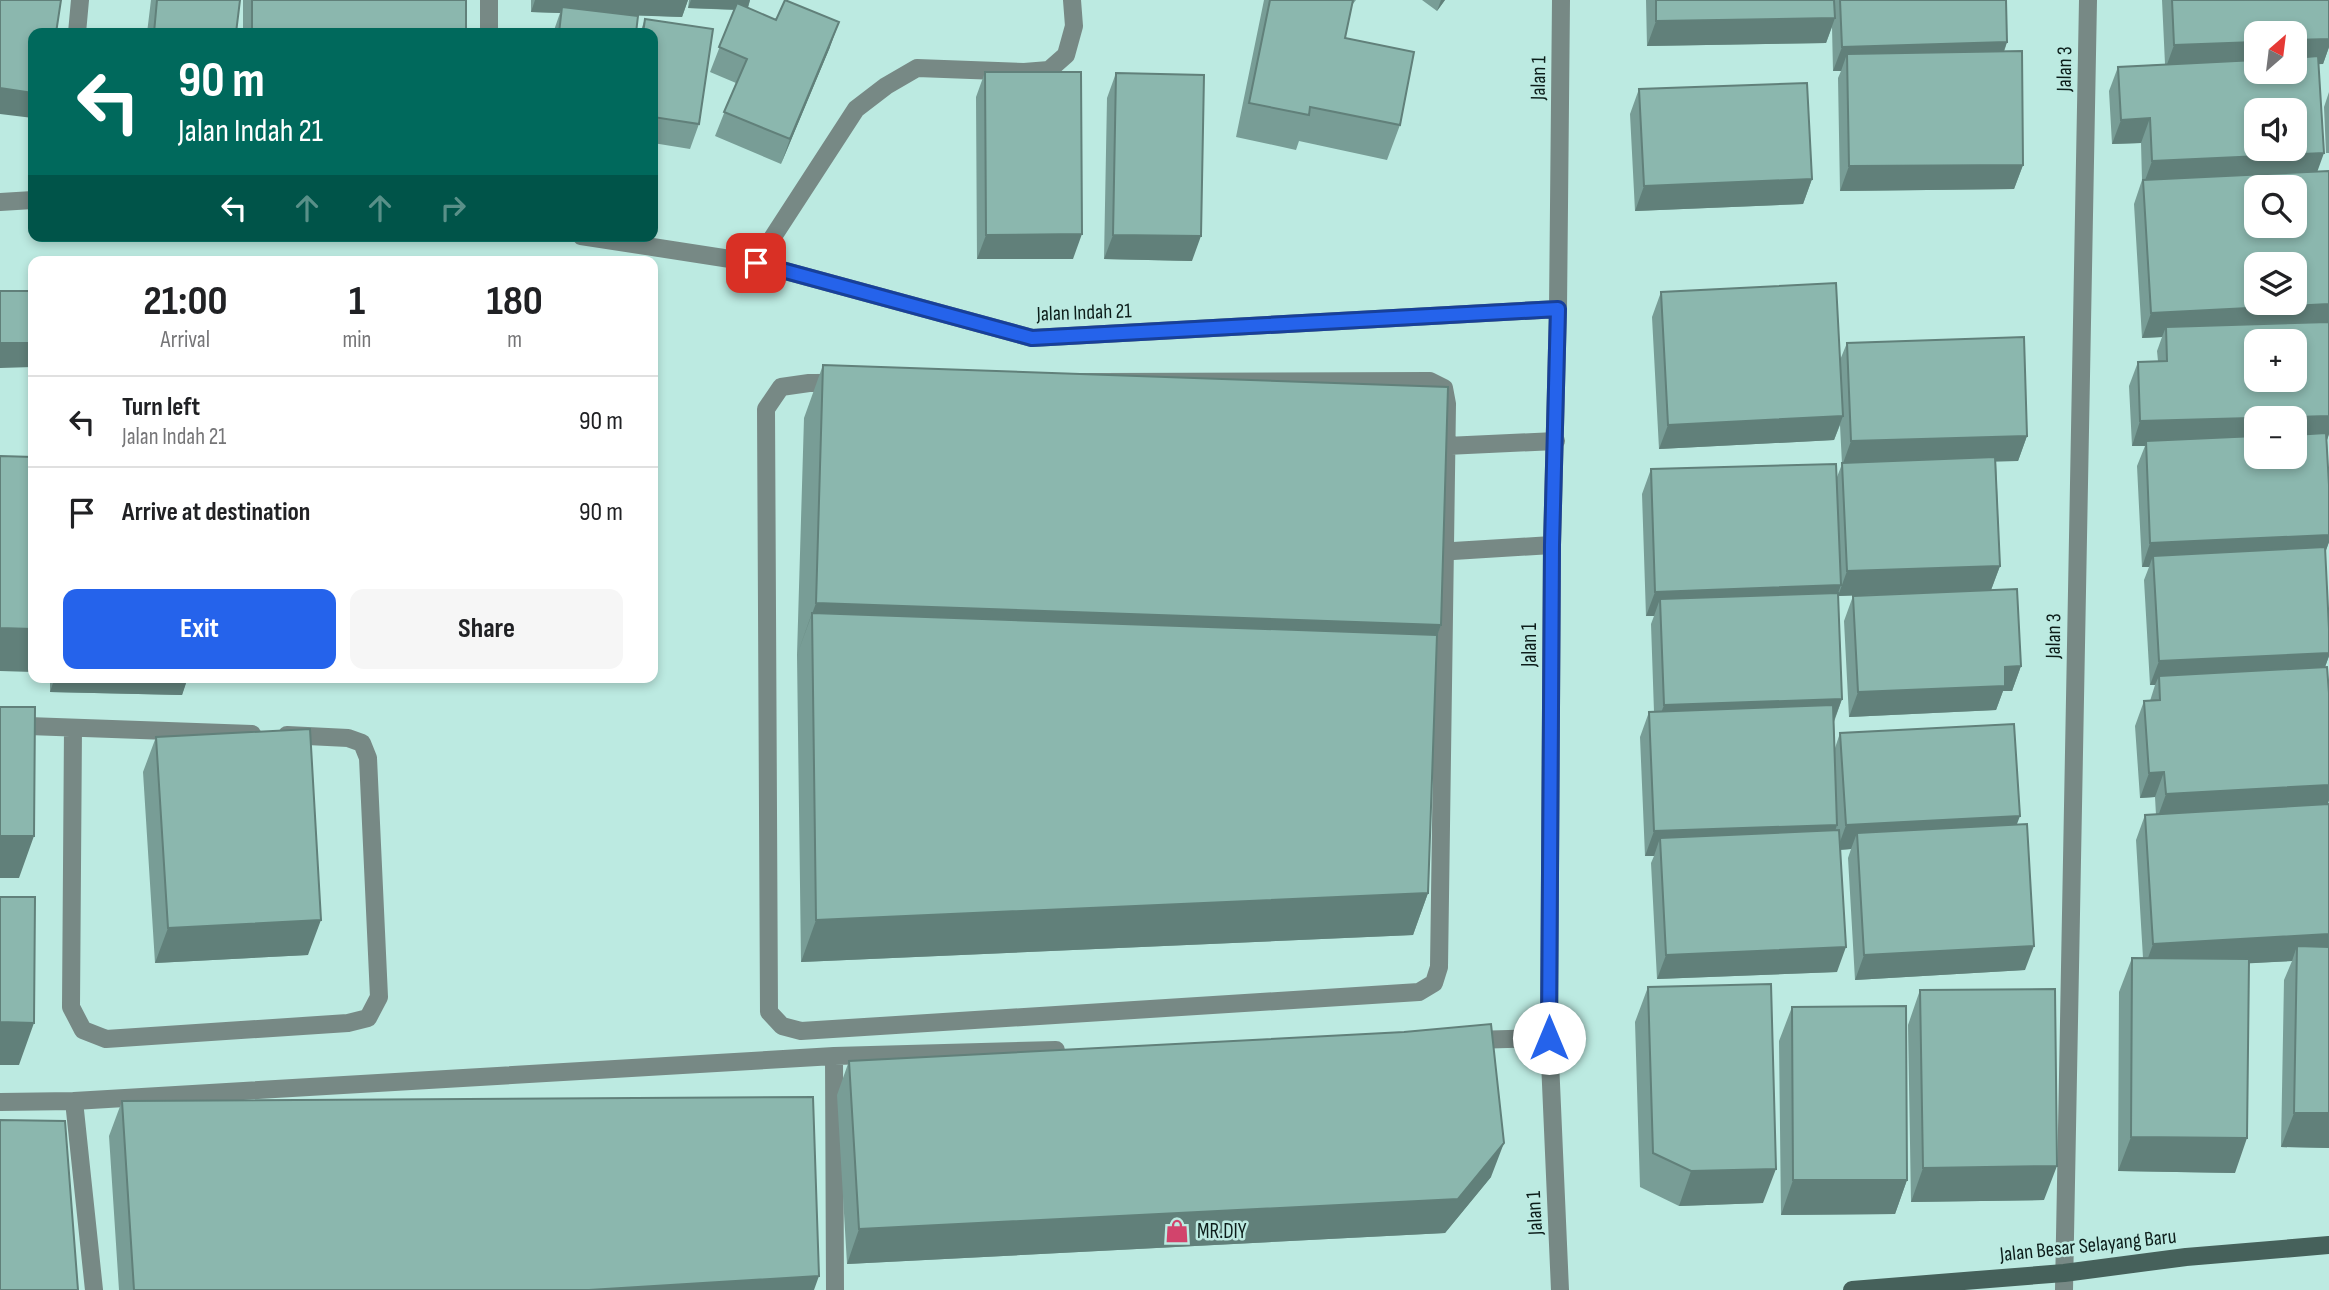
<!DOCTYPE html>
<html lang="en">
<head>
<meta charset="utf-8">
<style>
  :root { --surface:#fff; --page:#f6f6f6; --text:#202124; --muted:#757577; --line:#e0e0e0; --accent:#2563eb }
  body { margin:0; font-family:"Sofia Sans Condensed",sans-serif; background:var(--page); color:var(--text); height:100vh; display:flex; flex-direction:column; font-size:26px; white-space:nowrap }
  * { box-sizing:border-box; margin:0 }
  p { font-size:23px; color:var(--muted) }
  .icon { flex:none; width:38px; height:38px; fill:none; stroke:currentColor; stroke-width:2; stroke-linecap:round; stroke-linejoin:round }
  .map { position:relative; flex:1; overflow:hidden }
  .details { position:absolute; left:28px; top:256px; width:630px; height:427px; display:flex; flex-direction:column; background:var(--surface); border-radius:14px; box-shadow:0 4px 10px #0003 }
  .details>* { flex:none }
  .banner { position:absolute; left:28px; top:28px; width:630px; height:214px; border-radius:14px; box-shadow:0 4px 10px #0003; background:#00695c; color:#fff; overflow:hidden }
  .needle { width:46px; rotate:28deg }
  .controls { position:absolute; left:2244px; top:21px; display:grid; gap:14px }
  .controls a { display:grid; place-items:center; width:63px; height:63px; border-radius:14px; background:var(--surface); box-shadow:0 4px 10px #0003; font-size:35px }
  .pin { position:absolute; display:grid; place-items:center; width:60px; height:60px; color:#fff; margin:-30px; border-radius:14px; box-shadow:0 4px 10px #0006 }
  .me { position:absolute; width:77px; margin:-38px; rotate:0deg; stroke-linejoin:round; filter:drop-shadow(0 0 5px #0008) }
  .turn { display:flex; align-items:center; gap:24px; height:147px; padding:0 35px; font-size:32px }
  .turn .icon { width:91px; height:91px; stroke-width:2.5 }
  .turn b { display:block; font-size:49px; line-height:60px }
  .lanes { display:flex; align-items:center; height:66px; padding:0 35px; background:#0003; justify-content:center; gap:35px; direction:ltr }
  .lanes .off { opacity:.35 }
  .eta { display:flex; justify-content:space-evenly; align-items:center; height:119px; text-align:center }
  .eta b { font-size:42px; font-weight:700; line-height:49px }
  .button { display:flex; gap:14px; margin-top:auto; padding:14px 35px }
  .button a { flex:1; height:80px; border-radius:14px; background:var(--accent); color:#fff; font-size:28px; font-weight:700; line-height:80px; text-align:center }
  .button a+a { background:var(--page); color:var(--text) }
  ul { padding:0; list-style:none }
  li { display:flex; align-items:center; gap:21px; height:91px; padding:0 35px; border-top:2px solid var(--line) }
  li div { flex:1 }
  li b { display:block; font-size:26px }
  li em { font-style:normal }
  .map>svg:first-child { display:block }
  .lines { fill:none; stroke-linecap:round; stroke-linejoin:round }
  .lane { stroke:#778985; stroke-width:18 }
  .street { stroke:#778985; stroke-width:18 }
  .secondary { stroke:#46615b; stroke-width:18 }
  .wall { fill:#789d96 }
  .shaded-wall { fill:#61807a }
  .building { fill:#8bb7ae; stroke:#61807a; stroke-width:2; fill-rule:evenodd }
  .route-casing { stroke:#184099; stroke-width:18 }
  .route { stroke:#2563eb; stroke-width:12 }
  .labels { text-anchor:middle; stroke-width:5; stroke-linejoin:round; paint-order:stroke }
  .street-label { font-size:21px; fill:#0c1d1a; stroke:#bceae1 }
  .poi-label { font-size:21px; fill:#0c1d1a; stroke:#bceae1; text-anchor:start }
</style>
</head>
<body>
<div class="map">
<svg width="2329" height="1290" viewBox="0 0 2329 1290">
  <rect width="100%" height="100%" fill="#bceae1"/>
  <g class="lines">
    <!-- lane -->
    <path class="lane" d="M 756,263 L 856,109 L 886,86 L 917,68 L 1024,72 L 1049,70 L 1066,55 L 1074,26 L 1072,0
      M 1430,381 L 1444,388 L 1447,404 L 1439,967 L 1434,983 L 1419,992 L 801,1031 L 782,1026 L 769,1012 L 766,409 L 781,387 L 809,383 Z
      M 1446,446 L 1556,441
      M 1437,552 L 1552,545
      M 0,725 L 252,734
      M 73,728 L 71,1007 L 83,1030 L 106,1039 L 348,1023 L 368,1018 L 379,997 L 368,758 L 362,743 L 348,738 L 287,735
      M 1472,1040 L 1549,1038
      M 834,1056 L 835,1290
      M 74,1101 L 94,1290
      M 0,1102 L 74,1101 L 834,1056 L 1056,1050"/>
    <!-- street -->
    <path class="street" d="M 489,0 L 489,33
      M 77,33 L 80,0
      M 0,202 L 33,200
      M 581,236 L 756,263 L 1032,338 L 1558,309
      M 1560,1290 L 1549,1038 L 1552,545 L 1558,309 L 1561,0
      M 2064,1290 L 2088,0"/>
    <!-- secondary -->
    <path class="secondary" d="M 1852,1290 L 2064,1273 L 2186,1257 L 2329,1245"/>
  </g>
  <!-- wall -->
  <path class="wall" d="M 151,0 L 240,0 L 236,33 L 147,33 Z
    M 243,0 L 466,0 L 466,33 L 243,33 Z
    M 531,0 L 688,0 L 682,17 L 636,15 L 636,33 L 553,33 L 560,13 L 531,12 Z
    M 689,0 L 750,0 L 748,8 L 830,47 L 781,164 L 715,136 L 736,83 L 710,72 L 734,10 L 688,8 Z
    M 1264,0 L 1356,0 L 1352,5 L 1345,38 L 1400,125 L 1387,160 L 1299,141 L 1296,150 L 1236,137 Z
    M 1422,0 L 1445,0 L 1437,11 Z
    M 1646,0 L 2006,0 L 2007,42 L 2004,52 L 2023,165 L 2014,189 L 1840,191 L 1838,78 L 1841,71 L 1833,71 L 1832,27 L 1826,43 L 1647,46 Z
    M 2162,0 L 2329,0 L 2329,47 L 2323,64 L 2319,64 L 2317,172 L 2329,171 L 2329,434 L 2327,440 L 2329,485 L 2329,542 L 2325,552 L 2329,629 L 2329,656 L 2325,667 L 2329,693 L 2329,800 L 2328,804 L 2329,1148 L 2281,1147 L 2284,980 L 2292,961 L 2249,963 L 2235,1173 L 2118,1171 L 2119,992 L 2132,958 L 2143,958 L 2136,840 L 2145,815 L 2156,815 L 2155,797 L 2140,798 L 2135,726 L 2144,701 L 2150,701 L 2155,685 L 2150,685 L 2144,580 L 2149,567 L 2142,567 L 2137,466 L 2145,446 L 2132,446 L 2129,386 L 2138,362 L 2158,361 L 2157,351 L 2162,337 L 2142,338 L 2134,204 L 2142,180 L 2141,143 L 2112,144 L 2109,91 L 2118,67 L 2165,64 Z
    M 645,19 L 713,29 L 699,124 L 690,149 L 653,143 L 653,33 L 640,33 Z
    M 985,72 L 1073,259 L 977,259 L 976,97 Z
    M 1116,73 L 1192,261 L 1104,259 L 1107,98 Z
    M 1639,89 L 1812,179 L 1803,204 L 1635,211 L 1630,114 Z
    M 2329,92 L 2329,153 L 2326,153 L 2324,107 Z
    M 1661,292 L 1840,360 L 1847,343 L 2027,436 L 2018,461 L 1996,461 L 2000,566 L 1991,590 L 2021,666 L 2012,691 L 2003,691 L 1996,710 L 1849,717 L 1844,621 L 1853,596 L 1939,592 L 1838,596 L 1842,699 L 1834,722 L 1835,748 L 1840,733 L 2017,824 L 2025,970 L 1855,980 L 1848,858 L 1851,849 L 1840,850 L 1837,972 L 1657,979 L 1651,863 L 1654,856 L 1645,856 L 1640,737 L 1649,712 L 1654,712 L 1651,624 L 1654,616 L 1646,616 L 1642,494 L 1651,469 L 1837,477 L 1842,464 L 1840,425 L 1834,440 L 1659,449 L 1652,317 Z
    M 823,365 L 1441,625 L 1437,635 L 1428,893 L 1413,935 L 801,962 L 797,655 L 804,418 Z
    M 50,677 L 188,677 L 182,695 L 50,692 Z
    M 156,737 L 308,955 L 155,963 L 143,772 Z
    M 1648,987 L 1763,1203 L 1679,1206 L 1640,1187 L 1635,1022 Z
    M 1920,990 L 2044,1200 L 1911,1202 L 1908,1025 Z
    M 1792,1007 L 1907,1180 L 1895,1214 L 1781,1215 L 1779,1041 Z
    M 849,1061 L 1491,1177 L 1445,1233 L 847,1264 L 837,1095 Z
    M 122,1101 L 814,1290 L 119,1290 L 109,1136 Z"/>
  <!-- shaded-wall -->
  <path class="shaded-wall" d="M 535,0 L 688,0 L 682,17 L 561,13 L 562,7 L 560,13 L 531,12 Z
    M 691,0 L 750,0 L 747,10 L 688,8 Z
    M 1441,0 L 1445,0 L 1437,11 Z
    M 1835,18 L 1826,43 L 1647,46 L 1656,21 Z
    M 839,22 L 830,47 L 781,164 L 790,139 Z
    M 252,32 L 436,33 L 251,33 Z
    M 2329,39 L 2329,47 L 2323,64 L 2294,65 L 2294,40 Z
    M 2007,42 L 1998,67 L 1847,54 L 1841,71 L 1833,71 L 1842,47 Z
    M 2256,42 L 2256,66 L 2165,70 L 2174,45 Z
    M 0,88 L 33,93 L 33,118 L 0,114 Z
    M 2150,118 L 2141,143 L 2112,144 L 2121,120 Z
    M 2324,153 L 2315,178 L 2143,186 L 2152,161 Z
    M 2023,165 L 2014,189 L 1840,191 L 1849,166 Z
    M 1812,179 L 1803,204 L 1635,211 L 1644,186 Z
    M 1082,234 L 1073,259 L 977,259 L 986,235 Z
    M 1113,235 L 1201,236 L 1192,261 L 1104,259 Z
    M 2329,304 L 2329,329 L 2166,327 L 2162,337 L 2142,338 L 2151,313 Z
    M 0,343 L 33,343 L 33,367 L 0,368 Z
    M 1843,416 L 1834,440 L 1659,449 L 1668,425 Z
    M 2329,416 L 2329,434 L 2327,440 L 2294,441 L 2294,418 L 2256,418 L 2256,442 L 2146,441 L 2145,446 L 2132,446 L 2140,421 Z
    M 2027,436 L 2018,461 L 1842,466 L 1851,441 Z
    M 2329,535 L 2329,542 L 2323,559 L 2153,556 L 2149,567 L 2142,567 L 2150,543 Z
    M 2000,566 L 1991,590 L 1838,596 L 1847,571 Z
    M 1841,585 L 1832,610 L 1660,599 L 1654,616 L 1646,616 L 1655,592 Z
    M 816,603 L 1441,625 L 1422,677 L 812,613 L 797,655 Z
    M 0,628 L 33,629 L 33,672 L 0,671 Z
    M 2329,653 L 2329,656 L 2321,678 L 2159,676 L 2155,685 L 2150,685 L 2159,661 Z
    M 2021,666 L 2012,691 L 2003,691 L 1996,710 L 1849,717 L 1858,692 L 2005,667 Z
    M 55,677 L 188,677 L 182,695 L 50,692 Z
    M 1842,699 L 1833,723 L 1655,729 L 1664,705 Z
    M 2164,772 L 2155,797 L 2140,798 L 2149,773 Z
    M 2329,785 L 2329,800 L 2326,809 L 2157,819 L 2166,794 Z
    M 2020,816 L 2011,840 L 1857,833 L 1851,849 L 1837,850 L 1846,825 Z
    M 1837,825 L 1829,850 L 1660,838 L 1654,856 L 1645,856 L 1654,831 Z
    M 0,836 L 34,836 L 19,878 L 0,878 Z
    M 1428,893 L 1413,935 L 801,962 L 816,920 Z
    M 321,920 L 308,955 L 155,963 L 168,928 Z
    M 2329,934 L 2329,957 L 2297,946 L 2292,961 L 2144,969 L 2153,944 Z
    M 2034,946 L 2025,970 L 1855,980 L 1864,955 Z
    M 1846,947 L 1837,972 L 1657,979 L 1666,955 Z
    M 0,1022 L 34,1023 L 19,1065 L 0,1065 Z
    M 2294,1113 L 2329,1113 L 2329,1148 L 2281,1147 Z
    M 2131,1137 L 2247,1138 L 2235,1173 L 2118,1171 Z
    M 1504,1143 L 1491,1177 L 1445,1233 L 847,1264 L 859,1229 Z
    M 2057,1166 L 2044,1200 L 1911,1202 L 1923,1168 Z
    M 1776,1169 L 1763,1203 L 1679,1206 L 1691,1171 Z
    M 1793,1180 L 1907,1180 L 1895,1214 L 1781,1215 Z
    M 819,1276 L 814,1290 L 589,1290 Z"/>
  <!-- building -->
  <path class="building" d="M 0,0 L 61,0 L 56,33 L 33,33 L 33,93 L 0,88 Z
    M 157,0 L 240,0 L 236,33 L 154,33 Z
    M 252,0 L 466,0 L 466,33 L 252,32 Z
    M 785,0 L 839,22 L 790,139 L 724,112 L 747,59 L 719,47 L 737,3 L 776,20 Z
    M 1270,0 L 1353,0 L 1345,38 L 1414,52 L 1400,125 L 1310,107 L 1309,115 L 1249,103 Z
    M 1656,0 L 1834,0 L 1835,18 L 1656,21 Z
    M 1840,0 L 2006,0 L 2007,42 L 1842,47 Z
    M 2172,0 L 2329,0 L 2329,39 L 2294,40 L 2294,33 L 2256,33 L 2256,42 L 2174,45 Z
    M 562,7 L 638,16 L 636,33 L 559,33 Z
    M 645,19 L 713,29 L 699,124 L 653,117 L 653,33 L 643,33 Z
    M 2022,51 L 2023,165 L 1849,166 L 1847,54 Z
    M 2318,56 L 2324,153 L 2152,161 L 2150,118 L 2121,120 L 2118,67 L 2256,60 L 2256,72 L 2294,72 L 2294,58 ZM 2256,110 L 2294,110 L 2294,149 L 2256,149 Z
    M 985,72 L 1081,72 L 1082,234 L 986,235 Z
    M 1116,73 L 1204,75 L 1201,236 L 1113,235 Z
    M 1807,83 L 1812,179 L 1644,186 L 1639,89 Z
    M 2329,171 L 2329,304 L 2151,313 L 2143,180 ZM 2256,187 L 2294,187 L 2294,226 L 2256,226 ZM 2256,264 L 2294,264 L 2294,303 L 2256,303 Z
    M 1836,283 L 1843,416 L 1668,425 L 1661,292 Z
    M 0,291 L 33,291 L 33,343 L 0,343 Z
    M 2329,322 L 2329,416 L 2140,421 L 2138,362 L 2167,361 L 2166,327 ZM 2256,341 L 2294,341 L 2294,380 L 2256,380 Z
    M 2024,337 L 2027,436 L 1851,441 L 1847,343 Z
    M 823,365 L 1448,387 L 1441,625 L 816,603 Z
    M 2326,433 L 2329,485 L 2329,535 L 2150,543 L 2146,441 L 2256,436 L 2256,457 L 2294,457 L 2294,435 Z
    M 0,456 L 33,457 L 33,629 L 0,628 Z
    M 1995,457 L 2000,566 L 1847,571 L 1842,463 Z
    M 1836,464 L 1841,585 L 1655,592 L 1651,469 Z
    M 2325,547 L 2329,629 L 2329,653 L 2159,661 L 2153,556 Z
    M 2017,589 L 2021,666 L 2005,667 L 2005,686 L 1858,692 L 1853,596 Z
    M 1838,593 L 1842,699 L 1664,705 L 1660,599 Z
    M 812,613 L 1437,635 L 1428,893 L 816,920 Z
    M 2327,667 L 2329,693 L 2329,785 L 2166,794 L 2164,772 L 2149,773 L 2144,701 L 2160,700 L 2159,676 Z
    M 1833,705 L 1837,825 L 1654,831 L 1649,712 Z
    M 0,707 L 35,707 L 34,836 L 0,836 Z
    M 2014,724 L 2020,816 L 1846,825 L 1840,733 Z
    M 310,729 L 321,920 L 168,928 L 156,737 Z
    M 2329,804 L 2329,934 L 2153,944 L 2145,815 Z
    M 2027,824 L 2034,946 L 1864,955 L 1857,833 Z
    M 1839,830 L 1846,947 L 1666,955 L 1660,838 Z
    M 0,897 L 35,897 L 34,1023 L 0,1022 Z
    M 2297,946 L 2329,947 L 2329,1113 L 2294,1113 Z
    M 2132,958 L 2249,959 L 2247,1138 L 2131,1137 Z
    M 1771,984 L 1776,1169 L 1691,1171 L 1653,1153 L 1648,987 Z
    M 2055,989 L 2057,1166 L 1923,1168 L 1920,990 Z
    M 1906,1006 L 1907,1180 L 1793,1180 L 1792,1007 Z
    M 1491,1024 L 1504,1143 L 1458,1199 L 859,1229 L 849,1061 L 1404,1032 Z
    M 813,1097 L 819,1276 L 589,1290 L 134,1290 L 122,1101 Z
    M 0,1120 L 65,1121 L 78,1290 L 0,1290 Z"/>
  <g class="lines">
    <!-- route casing -->
    <g class="route-casing">
      <path id="route" d="M 756,263 L 1032,338 L 1558,309 L 1552,545 L 1549,1038"/>
    </g>
    <!-- route -->
    <use href="#route" class="route"/>
  </g>
  <!-- icons -->
  <defs>
    <g id="shop-bare" transform="scale(1.89)"><path d="M-5-2.5h2.3a2.7 3.5 0 0 1 5.4 0H5L5.5 6h-11ZM-1.5-2.5h3a1.5 2.3 0 0 0-3 0Z" fill="#d2446c" stroke="#bceae1" stroke-width="2.5" paint-order="stroke"/></g>
  </defs>
  <g fill-rule="evenodd">
    <use href="#shop-bare" x="1177" y="1231"/>
  </g>
  <g class="labels">
    <!-- street labels -->
    <g class="street-label">
      <text transform="translate(2064 69) rotate(-89)" y="7">Jalan 3</text>
      <text transform="translate(1538 78) rotate(-89)" y="7">Jalan 1</text>
      <text transform="translate(1084 312) rotate(-2)" y="7">Jalan Indah 21</text>
      <text transform="translate(2053 636) rotate(-89)" y="7">Jalan 3</text>
      <text transform="translate(1529 645) rotate(-90)" y="7">Jalan 1</text>
      <text transform="translate(1534 1213) rotate(-93)" y="7">Jalan 1</text>
      <text transform="translate(2088 1245) rotate(-6)" y="7">Jalan Besar Selayang Baru</text>
    </g>
    <!-- poi labels -->
    <g class="poi-label">
      <text x="1197" y="1238">MR.DIY</text>
    </g>
  </g>
</svg>
<div class="controls">
<a><svg class="needle" viewBox="-14 -14 28 28"><path d="M0-13l5 13h-10z" fill="#e53935"/><path d="M0 13l5-13h-10z" fill="#757577"/></svg></a>
<a><svg class="icon" aria-label="sound" viewBox="0 0 24 24"><path d="M4 9h4l5-4v14l-5-4H4zM17 9q2 3 0 6"/></svg></a>
<a><svg class="icon" aria-label="search" viewBox="0 0 24 24"><circle cx="10" cy="10" r="6"/><path d="M15 15l6 6"/></svg></a>
<a><svg class="icon" aria-label="layers" viewBox="0 0 24 24"><path d="M12 4l9 5-9 5-9-5zM3 14l9 5 9-5"/></svg></a>
<a>+</a>
<a>−</a>
</div>
<div class="pin" style="left:756px;top:263px;background:#d93025"><svg class="icon" aria-label="arrive" viewBox="0 0 24 24"><path d="M6 21V4h12l-3 4 3 4H6"/></svg></div>
<svg class="me" style="left:1549px;top:1038px" viewBox="-20 -20 40 40"><circle r="19" fill="#fff"/><path d="M0-13L10 11 0 6-10 11z" fill="#2563eb"/></svg>
<div class="banner">
<div class="turn"><svg class="icon" aria-label="left" viewBox="0 0 24 24"><path d="M17 20v-9H6M10 6l-5 5 5 5"/></svg><div><b>90 m</b>Jalan Indah 21</div></div>
<div class="lanes"><svg class="icon" aria-label="left" viewBox="0 0 24 24"><path d="M17 20v-9H6M10 6l-5 5 5 5"/></svg><svg class="icon off" aria-label="ahead" viewBox="0 0 24 24"><path d="M12 20V5M6 11l6-6 6 6"/></svg><svg class="icon off" aria-label="ahead" viewBox="0 0 24 24"><path d="M12 20V5M6 11l6-6 6 6"/></svg><svg class="icon off" aria-label="right" viewBox="0 0 24 24"><path d="M7 20v-9h11M14 6l5 5-5 5"/></svg></div>
</div>
<section class="details">
<div class="eta">
<div><b>21:00</b><p>Arrival</p></div>
<div><b>1</b><p>min</p></div>
<div><b>180</b><p>m</p></div>
</div>
<ul>
<li><svg class="icon" aria-label="left" viewBox="0 0 24 24"><path d="M17 20v-9H6M10 6l-5 5 5 5"/></svg><div><b>Turn left</b><p>Jalan Indah 21</p></div><em>90 m</em></li>
<li><svg class="icon" aria-label="arrive" viewBox="0 0 24 24"><path d="M6 21V4h12l-3 4 3 4H6"/></svg><div><b>Arrive at destination</b></div><em>90 m</em></li>
</ul>
<div class="button"><a>Exit</a><a>Share</a></div>
</section>
</div>
</body>
</html>
